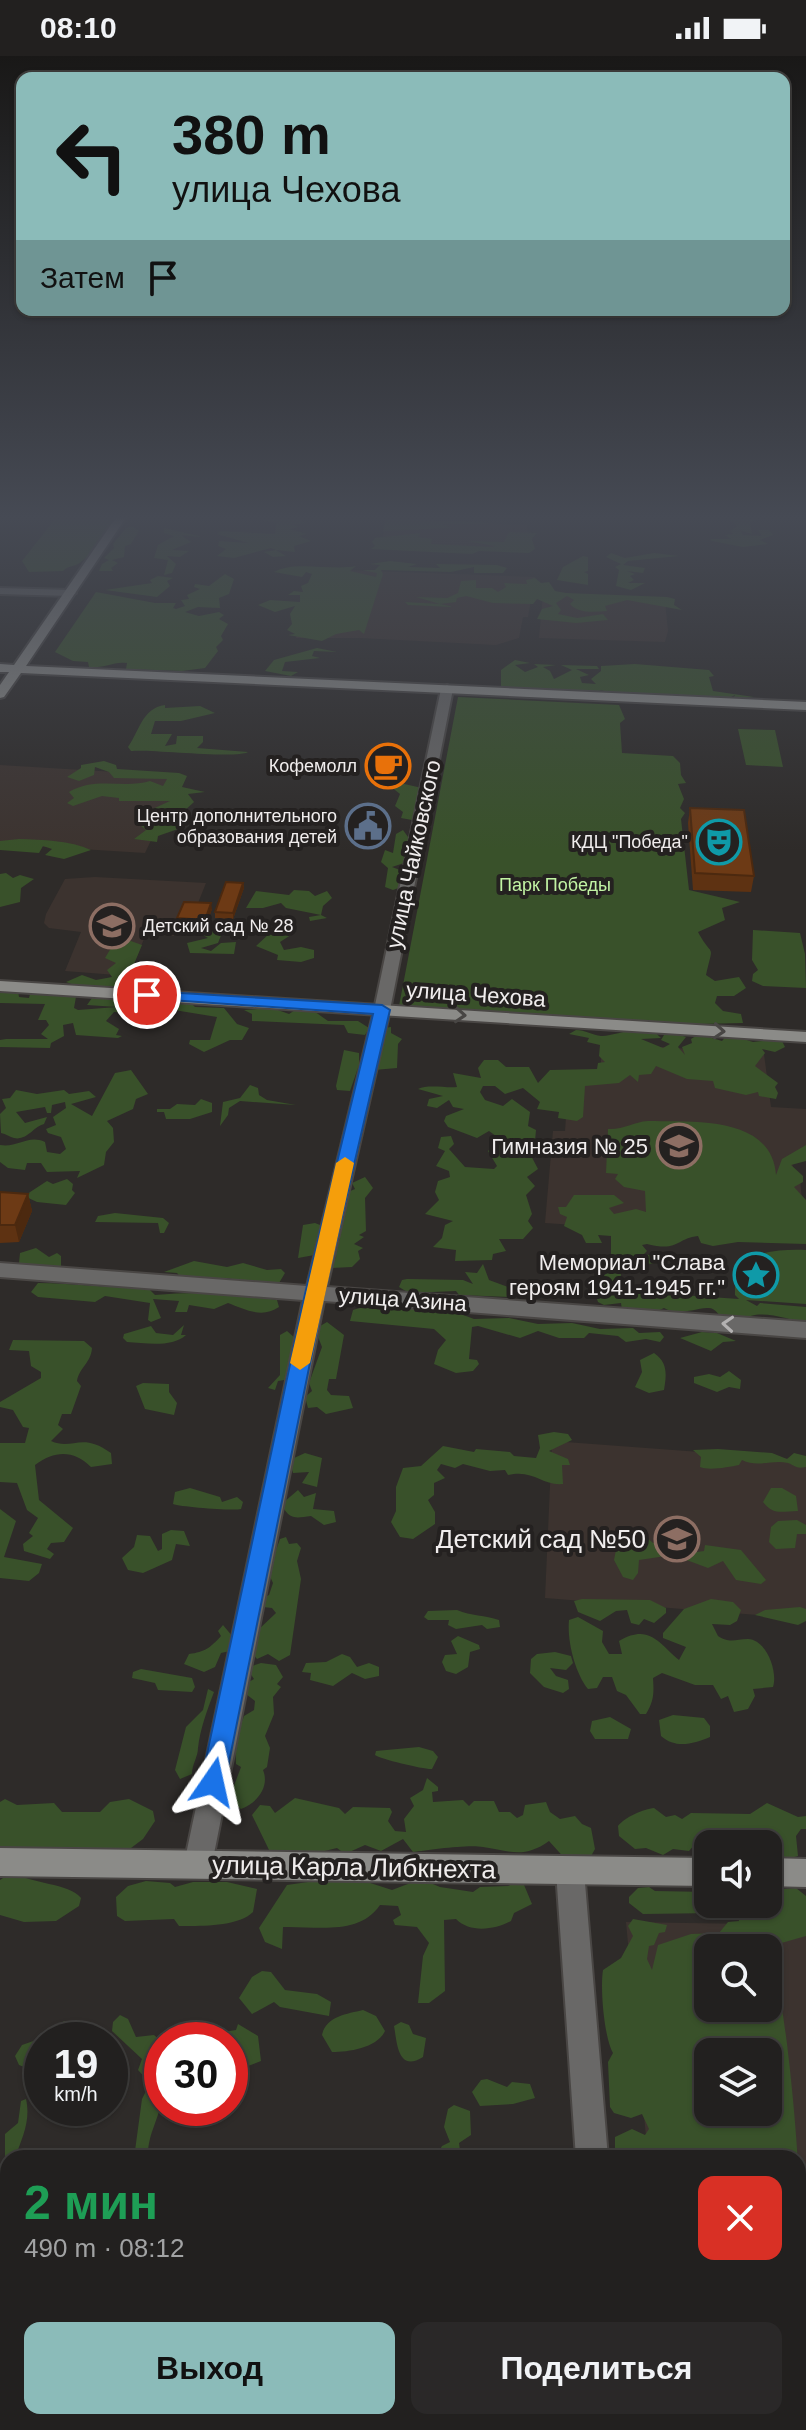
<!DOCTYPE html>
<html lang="ru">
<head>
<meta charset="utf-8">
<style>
  :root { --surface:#22201f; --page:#2a2828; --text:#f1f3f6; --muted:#a2a3a4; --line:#3f3e3d; --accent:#8bbbb9 }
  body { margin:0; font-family:Arial,sans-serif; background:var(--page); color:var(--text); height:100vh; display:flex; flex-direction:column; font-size:30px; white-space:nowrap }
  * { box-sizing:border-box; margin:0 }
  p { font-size:26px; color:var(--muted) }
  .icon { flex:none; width:44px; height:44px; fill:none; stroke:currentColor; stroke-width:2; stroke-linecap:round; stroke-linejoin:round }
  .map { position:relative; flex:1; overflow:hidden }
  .drawer { position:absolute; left:0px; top:2094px; width:806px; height:280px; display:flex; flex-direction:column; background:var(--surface); border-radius:24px 24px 0 0; box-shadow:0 2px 6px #0004,0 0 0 2px var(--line) }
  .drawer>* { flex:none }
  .banner { position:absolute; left:16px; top:16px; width:774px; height:244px; border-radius:16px; box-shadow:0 2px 6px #0004,0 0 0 2px var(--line); background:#8bbbb9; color:#111; overflow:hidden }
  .buttons { position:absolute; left:694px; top:1774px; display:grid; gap:16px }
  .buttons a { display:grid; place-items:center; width:88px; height:88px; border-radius:16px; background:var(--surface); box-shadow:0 2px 6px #0004,0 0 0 2px var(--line); font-size:40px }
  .speed { position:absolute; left:24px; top:1966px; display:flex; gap:16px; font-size:40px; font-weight:700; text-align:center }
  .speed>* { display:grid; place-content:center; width:104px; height:104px; border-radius:50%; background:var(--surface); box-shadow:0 2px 6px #0004,0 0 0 2px var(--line); line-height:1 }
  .speed small { font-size:20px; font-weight:400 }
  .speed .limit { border:12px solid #d22; background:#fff; color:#111 }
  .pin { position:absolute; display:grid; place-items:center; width:68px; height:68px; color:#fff; margin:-34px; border:4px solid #fff; border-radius:50%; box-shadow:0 2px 8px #0007 }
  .me { position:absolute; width:88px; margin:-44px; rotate:11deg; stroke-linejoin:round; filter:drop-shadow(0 0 6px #0008) }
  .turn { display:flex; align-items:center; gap:28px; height:168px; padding:0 24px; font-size:36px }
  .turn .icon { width:104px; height:104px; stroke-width:2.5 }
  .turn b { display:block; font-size:56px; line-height:68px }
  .then { display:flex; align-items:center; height:76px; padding:0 24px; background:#0003; gap:16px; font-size:30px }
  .round { display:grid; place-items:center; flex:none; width:84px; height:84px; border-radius:16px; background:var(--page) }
  .summary { display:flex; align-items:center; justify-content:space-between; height:136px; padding:0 24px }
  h1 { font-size:48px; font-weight:700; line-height:60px; color:#1e9e55 }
  .cta { display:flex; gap:16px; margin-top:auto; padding:16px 24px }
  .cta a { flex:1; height:92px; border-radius:16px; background:var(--accent); color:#111; font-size:32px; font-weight:700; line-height:92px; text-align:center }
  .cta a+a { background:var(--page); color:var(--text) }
  .status { display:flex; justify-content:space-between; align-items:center; height:56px; padding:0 40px; background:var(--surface); direction:ltr }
  .status svg { height:22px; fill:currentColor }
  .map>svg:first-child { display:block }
  .built { fill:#3c332f; fill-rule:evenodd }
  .green { fill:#39512a; fill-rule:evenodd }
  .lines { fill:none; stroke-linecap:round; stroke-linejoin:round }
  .street-casing { stroke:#494644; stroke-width:4 }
  .secondary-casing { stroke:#494644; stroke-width:4 }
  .street { fill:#696867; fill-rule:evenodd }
  .secondary { fill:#8b8b88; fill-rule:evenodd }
  .wall { fill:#5e3212 }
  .shaded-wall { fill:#4c290f }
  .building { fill:#6d3a15; stroke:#4c290f; stroke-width:2 }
  .oneway { stroke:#484644 }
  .oneway2 { stroke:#b3b1b1 }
  .route { fill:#1a73e8; stroke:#114b97; stroke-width:2 }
  .slow { fill:#f59e0b }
  .labels { text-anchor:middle; stroke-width:8; stroke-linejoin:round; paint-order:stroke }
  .far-poi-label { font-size:18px; fill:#f0eded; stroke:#242120; text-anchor:end }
  .far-park-label { font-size:18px; fill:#c2f4a4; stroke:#242120 }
  .street-label { font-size:22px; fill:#f0eded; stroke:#242120 }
  .poi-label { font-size:22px; fill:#f0eded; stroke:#242120; text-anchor:end }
  .near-poi-label { font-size:26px; fill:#f0eded; stroke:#242120; text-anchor:end }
  .near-street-label { font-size:26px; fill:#f0eded; stroke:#242120 }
</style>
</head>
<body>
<div class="status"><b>08:10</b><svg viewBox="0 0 49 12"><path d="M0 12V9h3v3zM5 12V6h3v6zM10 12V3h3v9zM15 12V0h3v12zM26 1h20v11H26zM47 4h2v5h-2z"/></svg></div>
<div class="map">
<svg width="806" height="2374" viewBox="0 0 806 2374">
  <rect width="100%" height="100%" fill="#2e2b29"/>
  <!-- built -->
  <path class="built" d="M 385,463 L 527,469 L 528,495 L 382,490 Z
    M 316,513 L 535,521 L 528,561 L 523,561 L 519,582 L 496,589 L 360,582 L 296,582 Z
    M 543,538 L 665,544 L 668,575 L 665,586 L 539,582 Z
    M 0,709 L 182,720 L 145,797 L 0,788 Z
    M 95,821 L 206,827 L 196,852 L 184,852 L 174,880 L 146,878 L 129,920 L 65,915 L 81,876 L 49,872 L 44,867 L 46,858 L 65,823 Z
    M 602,987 L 764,998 L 771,1051 L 806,1053 L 806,1105 L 792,1105 L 794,1122 L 800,1123 L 806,1185 L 545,1167 L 553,1075 L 565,1075 L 566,1061 L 583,1021 L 600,1022 Z
    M 552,1385 L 806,1404 L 806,1563 L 545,1542 Z
    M 626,1866 L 806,1869 L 806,2374 L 672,2374 L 671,2366 L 798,2366 L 798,2102 L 648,2102 ZM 708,1892 L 768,1892 L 768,1952 L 708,1952 ZM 708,1996 L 768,1996 L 768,2056 L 708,2056 Z"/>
  <!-- green -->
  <path class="green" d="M 55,463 L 118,463 L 119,465 L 109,478 L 101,479 L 103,481 C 96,491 90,499 81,506 C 75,511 69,509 63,515 L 29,516 L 22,505 Z
    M 258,463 L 300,463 L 305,467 L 293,468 L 298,471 L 290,473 L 306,478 L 299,480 L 311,485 L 294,490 L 295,496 L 276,494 L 286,500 L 273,501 L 264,496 L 276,494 L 271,492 L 234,502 L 217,500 L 226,493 L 218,490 L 219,485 L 248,487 L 217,478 L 221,475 L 275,478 L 276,467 Z
    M 386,463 L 502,467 L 443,468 L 451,472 L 383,475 Z
    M 729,463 L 758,463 L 750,466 L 752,478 L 740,474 L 743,479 L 762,480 L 758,474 L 769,474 L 773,479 L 760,484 L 768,488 L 743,491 L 712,485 L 710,483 L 731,483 L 725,479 L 733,478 L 730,475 L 737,470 Z
    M 132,470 L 139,475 L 131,488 L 125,490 L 124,501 L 112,504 L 118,507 L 111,512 L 113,515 L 99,515 L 102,508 L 109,504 L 104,502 L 114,492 L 113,488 L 126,472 Z
    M 164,472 L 203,481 L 181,479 L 191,486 L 172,494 L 189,495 L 180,501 L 167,500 L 176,508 L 172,517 L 164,519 L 168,504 L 154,502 L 158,489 L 174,480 L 164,477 Z
    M 509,476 L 537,477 L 532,483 L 535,493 L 529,497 L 479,495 L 472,498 L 371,493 L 375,490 L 372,486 L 375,482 L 420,477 L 418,481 L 432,483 L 431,488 L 492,491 L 495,490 L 467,485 L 504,486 Z
    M 611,497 L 625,502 L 654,497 L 679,500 L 628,505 L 623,509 L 645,512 L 643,517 L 627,515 L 635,518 L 630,520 L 634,524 L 628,527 L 645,527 L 631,534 L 616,530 L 619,514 L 615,511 L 621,508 L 606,501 Z
    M 583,500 L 588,501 L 588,515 L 584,516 L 588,518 L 588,529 L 557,524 L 563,511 Z
    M 390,505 L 417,508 L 408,511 L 440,512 L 436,508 L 497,509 L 507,512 L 503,517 L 474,517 L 474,511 L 451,516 L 381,514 L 383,518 L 364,578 L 359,574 L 336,578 L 322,585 L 288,579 L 295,578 L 287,574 L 292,568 L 290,558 L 295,550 L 275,556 L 258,549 L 270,544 L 300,546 L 300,539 L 288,539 L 294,535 L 303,536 L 301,530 L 308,527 L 312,518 L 306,516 L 302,521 L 274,516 C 294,504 331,515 356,510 L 350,515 L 376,521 L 377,517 L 362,514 L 375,514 L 380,509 L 370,508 Z
    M 225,518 L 234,523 L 229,538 L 219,542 L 220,552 L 198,551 L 185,556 L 199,560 L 219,556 L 224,559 L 219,563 L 228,568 L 221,580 L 223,584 L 216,591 L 218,595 L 205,612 L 182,615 L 126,613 L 127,607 C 112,605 109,612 89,611 L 88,606 L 73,605 L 55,596 L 96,536 L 155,547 L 176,547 L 173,552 L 176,553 L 185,550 L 181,544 L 189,543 L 187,539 L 200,533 L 194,531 L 195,528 L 209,530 Z
    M 158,520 L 173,522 L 167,525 L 170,530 L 157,541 L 105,534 L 152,527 L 150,524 Z
    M 535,522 L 541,527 L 549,526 L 555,535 L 566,537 L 667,541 L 675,543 L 674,549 L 682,554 L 627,544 L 605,550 L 607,555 C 594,556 579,558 570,548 L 574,544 L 567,540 L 556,547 L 561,554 L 558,558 L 577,562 L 603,558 L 608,564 L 576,567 L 537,563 L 542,553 L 553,550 L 537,543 L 533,548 L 493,547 L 466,540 L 457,542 L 456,546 L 440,548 L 454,551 L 408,549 L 405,546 L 440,548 L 416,541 L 447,542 L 458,537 L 461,525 L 476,524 L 476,532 L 492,532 L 498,536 L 506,531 L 504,527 L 527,528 L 526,524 Z
    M 317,592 L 337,596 L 314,595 L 312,600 L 320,602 L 285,606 L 282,615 L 298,616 L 291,620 L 265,615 L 274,604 Z
    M 515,604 L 530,607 L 515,609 L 525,616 L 538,611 L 534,608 L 556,609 L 543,611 L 550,615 L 554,623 L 572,614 L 561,609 L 597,610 L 599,613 L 576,613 L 589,619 L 580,621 L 582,627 L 596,628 L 591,623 L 601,615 L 601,610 L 635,608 L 709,614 L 714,620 L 709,621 L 713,635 L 754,641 L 733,643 L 735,639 L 723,645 L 716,641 L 626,639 L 599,634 L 606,637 L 501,632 L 501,614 Z
    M 458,641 L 619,649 L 625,663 L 620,667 L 622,697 L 673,700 L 680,707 L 681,719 L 686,727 L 678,728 L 684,743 L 680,752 L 685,757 L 681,763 L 689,834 L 740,846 L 722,852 L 725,864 L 698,876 C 713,904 714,884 706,919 L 715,925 L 739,921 L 746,932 L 734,940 L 717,940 L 715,947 L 723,955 L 741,958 L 743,967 L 699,968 L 399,950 Z
    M 165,649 L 165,652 L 200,650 L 215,657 L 181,665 L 155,665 L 151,678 L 172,678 L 165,690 L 176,688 L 177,680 L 203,680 L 203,686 L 197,692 L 248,696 C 236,703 151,693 131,695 L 128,691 C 139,676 142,652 165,649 Z
    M 738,673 L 775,674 L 783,711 L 746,709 Z
    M 104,705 L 116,709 L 117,713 L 179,717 L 187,720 L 182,731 L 205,736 L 188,738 L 194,746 L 182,757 L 185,760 L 179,766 L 178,773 L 158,780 L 157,786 L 134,783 L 146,774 L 141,770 L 145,767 L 142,764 L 146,756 L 170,745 L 119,745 L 119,742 L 102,740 L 73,750 L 67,747 L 74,742 L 69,736 C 95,720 124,733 150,725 L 163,730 L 167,723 L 114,722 L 109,716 L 95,711 L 94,719 L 79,725 L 67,721 L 81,712 L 81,709 Z
    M 400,727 L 422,732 L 412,764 L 401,762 L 403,756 L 395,750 L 400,738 L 390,730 Z
    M 403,774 L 413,788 L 405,797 L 407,806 L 392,811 L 400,814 L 404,830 L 393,834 L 385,831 L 388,812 L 381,806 L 385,794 L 393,797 L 396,778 Z
    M 19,783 C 43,784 70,784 91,794 L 64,803 L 45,799 L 52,793 L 43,790 L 39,797 L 0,794 L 0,785 Z
    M 6,817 L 13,822 L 20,819 L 34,823 L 21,832 L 20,846 L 0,851 L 0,818 Z
    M 294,834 L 309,835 L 315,840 L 327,835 L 332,842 L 323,850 L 321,859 L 327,862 L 310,865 L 309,861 L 321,859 L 286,852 L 281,847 L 263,852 L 246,852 L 256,835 L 289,839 Z
    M 207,866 L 225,871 L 217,875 L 222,877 L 218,887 L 201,892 L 211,895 L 221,887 L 236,886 L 234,898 L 190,897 L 187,887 L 208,882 L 186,869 L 205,870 Z
    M 286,872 L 294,877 L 280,886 L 284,894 L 301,891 L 314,894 L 314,902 L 301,906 L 277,904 L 278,899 L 256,890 L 270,877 Z
    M 753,874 L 800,877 L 805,898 L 806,932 L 763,930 L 752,925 L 753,918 L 758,914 L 752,904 Z
    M 128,884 L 142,889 L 129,920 L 119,921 L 134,930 L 122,933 L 77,930 L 66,926 L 82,919 L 96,924 L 112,921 L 107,914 L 116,907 L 105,902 L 111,892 Z
    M 31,934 L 76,941 L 74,952 L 78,954 L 117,951 L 87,949 L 92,942 C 109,942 123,945 140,947 L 132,950 L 145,952 L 152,946 L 190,946 L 195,951 L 224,952 L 237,968 L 249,972 L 242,984 L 230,984 L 204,996 L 189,988 L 190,984 L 210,984 L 217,961 L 174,954 L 164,959 L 114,956 L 106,965 L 119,973 L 116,979 L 122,980 L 118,982 L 76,979 L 73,967 L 63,969 L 64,980 L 51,987 L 50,992 L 0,991 L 0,984 L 6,983 L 48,983 L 41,978 L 49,969 L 46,964 L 38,964 L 45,948 L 0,947 L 0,935 L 18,935 L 19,941 L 29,942 Z
    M 272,952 L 289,958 L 298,952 L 311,953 L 328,965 L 358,965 L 369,972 L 365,979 L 348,977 L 344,969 L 252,965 L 252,958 L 244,954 Z
    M 391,971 L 391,977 L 402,983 L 398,988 L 397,1012 L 374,1014 L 379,984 L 386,980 L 383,972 Z
    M 576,974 C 585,974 593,979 601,980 C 614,981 646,964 661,982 L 641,983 L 663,992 L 670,988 L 661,984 L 664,979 L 674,977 L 686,981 L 678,991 L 685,999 L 682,991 L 692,987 L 691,983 L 699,978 L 722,985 L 728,978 L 753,986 L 781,983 L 785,991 L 775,996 L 762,993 L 765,997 L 755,1010 L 778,1027 L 775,1031 L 778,1037 L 776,1043 L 759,1040 L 758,1036 L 746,1039 L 715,1032 L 713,1025 L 687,1023 L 656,1010 L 651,1018 L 639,1019 L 638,1026 L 630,1019 L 619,1027 L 585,1030 L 583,1061 L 577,1065 L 558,1062 L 559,1056 L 537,1053 L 540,1046 L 523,1032 L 505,1038 L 495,1030 L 483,1030 L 480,1036 L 485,1044 L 503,1050 L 512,1043 L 530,1056 L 528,1070 L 536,1074 L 535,1085 L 526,1090 L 538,1113 L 527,1121 L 535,1130 L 526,1139 L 532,1158 L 528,1165 L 533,1172 L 523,1183 L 499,1183 L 506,1195 L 493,1198 L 492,1204 L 455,1205 L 456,1194 L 433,1191 L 442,1182 L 445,1169 L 453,1165 L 425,1158 L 439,1144 L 435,1136 L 438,1125 L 450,1121 L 449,1115 L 436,1110 L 445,1095 L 438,1092 L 441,1081 L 451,1080 L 454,1088 L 449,1093 L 465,1111 L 494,1113 L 497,1110 L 488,1095 L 500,1083 L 489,1075 L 477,1082 L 448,1071 L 444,1065 L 446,1060 L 464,1053 L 453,1051 L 449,1044 L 437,1052 L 427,1050 L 429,1043 L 443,1040 L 418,1033 C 428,1028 444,1032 457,1031 L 453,1017 L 481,1022 L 478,1012 L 484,1004 L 498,1004 L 506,1011 L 529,1011 L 538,1027 L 550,1014 L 597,1013 L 598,1007 L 605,1006 L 599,1000 L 600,989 L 587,986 L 589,982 L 569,978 Z
    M 344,994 L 359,997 L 359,1009 L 350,1035 L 337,1034 L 336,1030 Z
    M 131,1014 L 148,1038 L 136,1043 L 133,1053 L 107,1065 L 113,1072 L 114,1086 L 106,1096 L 104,1109 L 77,1122 L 80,1115 L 47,1116 L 41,1107 L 27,1107 L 25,1114 L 8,1112 L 0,1106 L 0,1089 C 18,1092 28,1078 45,1086 L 47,1096 L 60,1098 L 66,1093 L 61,1081 L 48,1077 L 46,1073 L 56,1069 L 53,1061 L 66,1052 L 65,1046 L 52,1049 L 51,1057 L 47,1057 L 45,1051 L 16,1056 L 25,1067 L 47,1061 L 44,1068 C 34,1070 27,1085 14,1082 C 10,1081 6,1078 1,1077 L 0,1058 L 6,1052 L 2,1043 L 10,1042 L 16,1034 L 37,1038 L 64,1034 L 69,1038 L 89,1035 L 96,1041 L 71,1048 L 92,1060 L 115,1017 Z
    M 250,1029 L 258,1032 L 259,1039 L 267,1044 L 296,1049 L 240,1045 L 229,1052 L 228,1059 L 220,1070 L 223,1046 L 240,1042 Z
    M 201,1043 L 212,1047 L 212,1056 L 190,1063 L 166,1063 L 164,1056 L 157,1056 L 157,1053 L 170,1053 L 177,1048 L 195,1049 Z
    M 648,1065 C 691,1066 772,1059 776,1119 L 782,1103 L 806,1089 L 806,1105 L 791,1109 L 803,1120 L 803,1126 L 794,1131 L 806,1144 L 806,1188 L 738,1186 L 713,1190 L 701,1187 L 698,1180 C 675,1183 679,1196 647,1188 L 642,1189 L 647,1195 L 644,1198 L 658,1201 L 662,1207 L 644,1208 L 640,1200 L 618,1208 L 621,1219 L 618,1227 L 622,1235 L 739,1243 L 735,1239 L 735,1210 C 754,1195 783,1193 806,1194 L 806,1248 L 746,1244 L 757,1250 L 760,1247 L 806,1251 L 806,1268 C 790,1263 756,1252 744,1264 C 738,1263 729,1264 724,1262 C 717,1259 716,1251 707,1252 C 693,1253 677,1260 664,1252 L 655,1256 L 622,1254 L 621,1247 L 604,1249 L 598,1246 L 596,1240 L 600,1236 L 594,1228 L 607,1217 L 605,1211 L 611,1207 L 611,1180 L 598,1179 L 602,1187 L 586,1187 L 582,1179 L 564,1170 L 567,1161 L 560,1158 L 558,1151 L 566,1151 L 574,1139 L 614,1139 L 624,1147 L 609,1152 L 614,1158 L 636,1153 L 646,1156 L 645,1135 L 624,1131 L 615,1123 L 618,1118 L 606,1117 L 608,1073 C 623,1074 633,1066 648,1065 Z
    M 365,1121 L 373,1132 L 365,1142 L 366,1175 L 359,1179 L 364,1181 L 354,1188 L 363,1192 L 358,1195 L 360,1203 L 352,1211 L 331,1212 L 336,1201 L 333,1191 L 340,1184 L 340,1165 L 345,1160 L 342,1151 L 348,1136 L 355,1133 L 352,1127 Z
    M 67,1123 L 73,1128 L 72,1134 L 75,1137 L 66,1149 L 37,1146 L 24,1140 L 47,1125 L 53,1128 Z
    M 115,1157 L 163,1162 L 169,1167 L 164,1177 L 160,1177 L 158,1167 L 95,1166 L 98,1160 Z
    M 315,1167 L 320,1169 L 323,1179 L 320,1198 L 298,1202 L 303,1169 Z
    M 36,1192 L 49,1201 L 57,1197 L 61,1200 L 61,1211 L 54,1215 L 19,1207 L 20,1197 Z
    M 194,1205 L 227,1211 L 243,1207 L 267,1214 L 281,1213 L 285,1217 L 279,1227 L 257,1228 L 227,1222 L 183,1224 L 177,1217 L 164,1216 Z
    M 483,1208 L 489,1224 L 511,1232 L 510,1241 L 459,1239 L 456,1235 L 409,1237 L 399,1231 L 402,1224 L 407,1223 L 463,1224 L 473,1228 L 465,1216 L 477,1217 Z
    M 38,1227 C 76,1227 110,1233 147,1231 L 155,1239 C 196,1235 236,1237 277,1244 L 279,1251 C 262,1263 244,1253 228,1247 L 214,1253 L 189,1249 L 187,1256 L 175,1256 L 179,1245 L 153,1243 L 161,1262 L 151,1266 L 148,1264 L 150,1247 L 105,1240 L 95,1246 L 38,1241 L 31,1236 Z
    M 396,1248 L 413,1251 L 415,1256 L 432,1255 L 452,1248 L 458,1257 L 474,1263 L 509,1262 L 538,1268 L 572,1267 L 600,1273 L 633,1272 L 639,1277 L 660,1276 L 664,1281 L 660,1286 L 646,1283 L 626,1286 L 618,1280 L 589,1277 L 584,1282 L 559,1282 L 538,1275 L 520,1282 L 478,1270 L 472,1271 L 469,1303 L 477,1304 L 479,1308 L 473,1315 L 456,1317 L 434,1308 L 438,1294 L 446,1284 L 434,1273 L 350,1265 L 353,1254 L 363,1251 L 389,1255 Z
    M 327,1266 L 344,1279 L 336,1323 L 329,1323 L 327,1334 L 331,1339 L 349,1340 L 353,1352 L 326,1358 L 317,1351 L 308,1352 L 305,1341 L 312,1335 L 309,1327 L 322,1291 L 315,1273 Z
    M 184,1269 L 181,1279 L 186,1279 C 172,1292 145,1287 127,1286 L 123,1282 L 124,1278 L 151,1270 L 156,1277 L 173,1279 Z
    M 287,1275 L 296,1283 L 297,1322 L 278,1325 L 275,1334 L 268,1332 L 280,1319 L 280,1279 Z
    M 702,1276 L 717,1277 L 736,1285 L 723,1286 L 711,1295 L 680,1282 Z
    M 13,1284 L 84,1285 L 92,1292 C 91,1307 79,1312 77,1325 L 81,1330 L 71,1358 L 62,1358 L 58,1369 L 63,1373 L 51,1385 C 73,1395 81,1375 111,1397 L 112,1408 L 91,1411 C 74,1394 55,1394 35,1409 L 39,1444 L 73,1472 L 64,1486 L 51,1487 L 47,1493 L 54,1498 L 50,1503 L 24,1495 L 23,1488 L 33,1480 L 29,1477 L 38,1462 L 27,1454 L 17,1427 L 0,1426 L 0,1387 L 25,1387 L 29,1372 L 23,1371 L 13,1354 L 0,1351 L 0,1346 L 41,1322 L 41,1316 L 31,1310 L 29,1295 L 9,1294 Z
    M 654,1297 C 669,1307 666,1321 664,1334 L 649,1337 L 635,1331 L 642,1316 L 640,1304 Z
    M 729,1315 L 741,1324 L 740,1333 L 729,1331 L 717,1336 L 694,1327 L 694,1321 L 709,1318 L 720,1321 Z
    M 143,1327 L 169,1328 L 169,1336 L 177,1347 L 174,1359 L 145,1353 L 136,1330 Z
    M 554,1376 L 568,1378 L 572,1384 L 549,1395 L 568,1403 L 570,1409 L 562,1409 L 563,1428 C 542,1430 534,1413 508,1419 L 505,1414 L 490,1415 L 463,1408 L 455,1412 L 441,1408 L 437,1414 L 445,1422 L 434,1427 L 434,1439 L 428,1444 L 435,1456 L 435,1468 L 413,1483 L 400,1481 L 391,1466 L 396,1455 L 396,1431 L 403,1412 L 421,1410 L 443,1390 L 474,1396 L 476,1393 L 510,1396 L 514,1400 L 536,1402 L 540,1392 L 538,1379 Z
    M 718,1393 L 772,1397 L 787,1403 L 794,1397 L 806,1400 L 806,1411 C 796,1413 796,1410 788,1407 C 773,1403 758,1412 742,1404 L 739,1409 C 729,1411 709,1415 700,1411 L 701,1401 L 693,1394 Z
    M 305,1397 L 322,1402 L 317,1431 L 302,1427 L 309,1416 L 293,1417 L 291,1410 L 294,1402 Z
    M 190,1432 L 220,1441 L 222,1446 L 237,1441 L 243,1446 L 241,1453 C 233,1455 181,1451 173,1448 L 175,1436 Z
    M 771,1432 L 782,1432 L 796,1440 L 798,1455 C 782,1455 774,1460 763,1446 Z
    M 298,1434 L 304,1441 L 316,1437 L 313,1453 L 334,1455 L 336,1466 L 324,1469 L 311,1460 C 299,1461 292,1465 284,1453 L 284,1446 Z
    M 0,1453 L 16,1465 L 4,1501 L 42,1508 L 39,1517 L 29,1525 L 0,1522 Z
    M 797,1464 L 806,1469 L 806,1478 L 797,1478 L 795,1492 L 776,1493 L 769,1486 L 771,1471 L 778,1465 Z
    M 171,1474 L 184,1475 L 190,1490 L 176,1488 L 172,1504 L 143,1517 L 128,1514 L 122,1502 L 134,1491 L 137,1479 L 150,1480 L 158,1495 L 162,1493 L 162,1478 Z
    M 635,1479 L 645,1480 L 653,1487 L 665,1482 L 691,1490 L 697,1496 L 704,1495 L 705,1489 L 741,1494 L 766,1524 L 761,1528 L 736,1524 L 723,1505 L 708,1512 L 673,1499 L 639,1504 L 638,1517 L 633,1524 L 623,1521 L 614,1504 L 616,1494 Z
    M 286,1481 L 289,1488 L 297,1487 L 301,1492 L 297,1505 L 301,1523 L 290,1599 L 279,1605 L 268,1598 L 257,1603 L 253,1598 L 258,1574 L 276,1557 L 272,1552 L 263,1551 L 263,1542 L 269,1539 L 273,1527 L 267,1514 L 270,1500 L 275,1497 L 280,1483 Z
    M 582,1543 L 650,1544 L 666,1552 L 666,1557 L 654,1567 L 644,1563 L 639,1569 L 631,1567 L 627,1554 L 616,1555 L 600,1565 L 578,1556 L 574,1545 Z
    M 711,1543 L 733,1546 L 741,1554 L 737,1565 L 730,1569 L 712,1568 L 718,1580 C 730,1588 736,1583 748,1583 C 767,1584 778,1616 773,1631 L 753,1633 L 755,1640 L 748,1653 L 734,1656 L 728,1640 L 721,1643 L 713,1629 L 695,1629 L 662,1617 L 653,1622 C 654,1637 654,1645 646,1658 L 640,1658 L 626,1639 L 617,1635 L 612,1621 L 603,1621 L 597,1632 L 588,1633 C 575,1617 567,1585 569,1564 L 578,1561 L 603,1575 L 602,1586 L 609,1598 L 622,1598 L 619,1585 C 650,1567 659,1588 679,1604 L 686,1591 L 663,1582 L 663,1577 L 684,1553 Z
    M 800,1551 L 806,1553 L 806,1565 L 798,1569 L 755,1559 L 765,1554 Z
    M 457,1554 C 471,1560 485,1559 499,1564 L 500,1571 L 487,1573 L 482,1569 L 456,1573 L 448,1569 L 449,1564 L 428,1564 L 424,1561 L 428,1555 Z
    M 223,1569 L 233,1581 L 234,1594 L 221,1597 L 215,1611 L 204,1616 L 184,1608 L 189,1598 C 205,1596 210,1592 221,1580 L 218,1575 Z
    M 458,1580 L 479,1589 L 480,1593 L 470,1596 L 468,1611 L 456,1618 L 446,1615 L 442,1606 L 445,1599 L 457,1598 L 451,1585 Z
    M 555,1596 L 571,1600 L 573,1607 L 566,1614 L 550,1612 L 556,1620 L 568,1624 L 569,1633 L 563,1637 L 544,1631 L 530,1617 L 531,1603 L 537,1598 Z
    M 342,1598 L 350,1601 L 357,1611 L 369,1607 L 379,1611 L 379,1620 L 365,1623 L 352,1617 L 333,1630 L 310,1624 L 311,1617 L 302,1616 L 306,1607 L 326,1606 Z
    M 261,1607 L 276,1609 L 283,1621 L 277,1628 L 281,1631 L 273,1641 L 274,1658 L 265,1680 L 270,1692 L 267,1711 L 263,1714 C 270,1731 257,1747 241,1753 L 229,1743 L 241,1711 L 236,1708 L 235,1684 L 244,1660 L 254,1654 L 255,1645 L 246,1638 L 247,1627 L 254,1623 L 250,1617 L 252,1610 Z
    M 141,1613 L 192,1622 L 195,1631 L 192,1636 L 158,1634 L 155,1627 L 132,1622 L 133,1616 Z
    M 208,1633 L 214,1636 C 207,1655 200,1673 198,1692 C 198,1701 192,1708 192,1718 L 180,1723 L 175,1714 L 186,1671 L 203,1654 Z
    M 673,1659 L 704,1662 L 710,1670 L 710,1681 C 693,1688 676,1693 661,1680 L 659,1664 Z
    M 610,1661 L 631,1673 L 628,1683 L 595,1683 L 590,1675 L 592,1665 Z
    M 419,1691 L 433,1695 L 438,1701 L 432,1713 C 426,1714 380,1703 375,1699 L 376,1695 Z
    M 427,1722 L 438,1731 L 438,1735 L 432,1736 L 433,1746 L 463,1744 L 469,1750 L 474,1745 L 494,1745 L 499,1756 L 510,1756 L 517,1762 L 523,1759 L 525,1749 L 546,1746 L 550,1756 L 560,1763 L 575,1760 L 582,1768 L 591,1772 L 595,1793 L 590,1802 L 581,1799 L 568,1806 L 549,1785 C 524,1803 510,1795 483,1791 C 469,1788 428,1794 413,1796 L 403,1783 L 381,1795 L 365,1789 L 345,1798 L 337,1792 L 312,1798 L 270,1796 L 252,1759 L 260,1749 L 270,1750 L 275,1757 L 295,1742 L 339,1752 L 345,1758 L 353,1751 L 390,1752 L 392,1756 L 388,1765 L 395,1775 L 406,1776 L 404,1763 L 414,1750 L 410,1742 L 423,1734 Z
    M 5,1743 L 17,1749 L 54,1747 L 62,1756 L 100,1756 L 110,1746 L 129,1743 L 153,1755 L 155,1765 L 143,1783 L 127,1795 L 102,1793 L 91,1800 L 0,1794 L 0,1746 Z
    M 767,1747 L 798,1761 L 806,1760 L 806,1773 L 801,1773 L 796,1780 L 798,1800 L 778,1806 L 768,1803 L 768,1788 L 695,1788 L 689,1795 L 673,1793 L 663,1799 L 646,1792 L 635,1793 L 619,1780 L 618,1770 C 625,1761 644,1753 654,1752 L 666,1761 L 675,1759 L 682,1763 L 691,1757 L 750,1758 Z
    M 12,1816 C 31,1828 69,1827 81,1842 L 79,1850 L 56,1865 L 24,1866 L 0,1859 L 0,1824 Z
    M 329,1823 L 361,1824 L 392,1834 L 421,1823 L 440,1831 L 473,1836 L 480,1831 L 508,1830 L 522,1824 L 532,1848 L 514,1857 L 511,1865 C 494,1874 470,1877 456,1863 L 444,1864 L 445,1935 L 429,1947 L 418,1947 L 423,1900 L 429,1887 L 417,1871 L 395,1869 L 393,1864 L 401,1859 L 398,1850 L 380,1849 C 359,1880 317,1870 283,1871 L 282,1893 L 265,1886 L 259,1872 L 287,1829 Z
    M 146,1825 L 170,1827 L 175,1831 L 193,1826 L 227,1826 L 257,1833 L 253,1856 C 238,1871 200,1870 179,1870 L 174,1863 L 125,1865 L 117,1860 L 116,1841 L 128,1830 Z
    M 649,1831 L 655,1835 L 708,1836 L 708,1848 L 724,1848 L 724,1853 L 717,1857 L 643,1858 L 629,1847 L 629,1841 L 638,1832 Z
    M 796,1832 L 806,1840 L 806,1880 L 771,1890 L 749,1878 L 742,1880 L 759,1892 L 708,1892 L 708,1952 L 768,1952 L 768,1902 L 773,1909 C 787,1948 806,2158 798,2185 L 798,2102 L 615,2102 L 615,2081 L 632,2073 L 645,2079 L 649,2073 L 642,2058 L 631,2062 L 614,2057 L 610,2051 L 608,2006 L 613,1997 C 604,1981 600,1932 603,1914 L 621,1902 L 633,1880 L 628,1870 L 633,1863 L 667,1869 L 665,1876 L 659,1877 L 654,1889 L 649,1890 L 647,1903 L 652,1914 L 658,1889 L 691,1878 L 719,1877 L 728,1866 L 739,1865 L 735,1848 L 768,1848 L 768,1836 L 780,1838 L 784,1833 ZM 708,1996 L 768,1996 L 768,2056 L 708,2056 Z
    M 262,1915 L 271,1916 L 285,1934 L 317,1938 L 331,1946 L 329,1960 L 280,1951 L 274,1946 L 252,1958 L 239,1942 L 252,1921 Z
    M 363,1954 L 376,1960 L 385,1975 C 377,1992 349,1996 332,1996 L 322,1979 C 326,1960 347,1958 363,1954 Z
    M 120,1959 L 128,1963 L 136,1981 L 154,1979 L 162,1986 C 162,2003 164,2022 162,2039 C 160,2064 147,2077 148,2102 L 134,2102 L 142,2043 L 150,2027 L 138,2014 L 142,2003 L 112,1975 L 113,1966 Z
    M 64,1965 L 73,1965 L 66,1981 L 69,1984 L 60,1981 L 42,1984 L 39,2008 L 29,2013 L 19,2009 L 15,2000 L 22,1989 L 42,1982 Z
    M 401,1966 L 409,1969 L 413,1978 L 426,1982 L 423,2001 C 398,2017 397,1987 394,1970 Z
    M 238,1968 L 258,1980 L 261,2005 L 243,2012 L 238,2008 L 230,2011 L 230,1984 L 210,1984 L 211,1978 L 236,1974 Z
    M 487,2023 L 507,2031 L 512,2026 L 530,2028 L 535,2042 L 513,2048 L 480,2050 L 472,2036 L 481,2024 Z
    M 26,2043 C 31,2065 22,2082 15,2102 L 8,2102 L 5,2107 L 5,2078 L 18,2067 L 21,2045 Z
    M 454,2049 L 470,2055 L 471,2079 L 459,2087 L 461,2102 L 435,2102 L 442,2090 L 450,2086 L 444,2071 L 448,2053 Z
    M 798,2303 L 806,2305 L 806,2374 L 729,2374 L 728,2366 L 798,2366 Z
    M 8,2317 L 8,2366 L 56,2366 L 52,2374 L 25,2374 L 20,2368 L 11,2374 L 0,2374 L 0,2319 Z
    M 122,2366 L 328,2366 L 327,2374 L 123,2374 Z"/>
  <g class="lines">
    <!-- street casing -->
    <g class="street-casing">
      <path id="street" d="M 0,532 L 70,534 L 76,537 L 70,540 L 0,538 Z
        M 447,629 L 453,633 L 390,954 L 327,1231 L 806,1266 L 806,1282 L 324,1245 L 212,1808 L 208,1818 L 198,1822 L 188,1818 L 184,1808 L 303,1244 L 0,1221 L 0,1207 L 307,1230 L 374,954 L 441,633 Z
        M 570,1801 L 580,1805 L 584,1815 L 608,2102 L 576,2102 L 556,1815 L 560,1805 Z
        M 593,2366 L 629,2366 L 630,2374 L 594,2374 Z"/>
    </g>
    <!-- secondary casing -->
    <g class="secondary-casing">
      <path id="secondary" d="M 115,463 L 125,463 L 26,610 L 806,646 L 806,654 L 21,617 L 4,641 L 0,642 L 0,629 L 9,616 L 0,616 L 0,608 L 14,609 Z
        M 0,925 L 806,976 L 806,986 L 0,935 Z
        M 0,1792 L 708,1802 L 708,1830 L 0,1820 Z
        M 768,1802 L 806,1803 L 806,1831 L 768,1830 Z"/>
    </g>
    <!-- street -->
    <use href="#street" class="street"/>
    <!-- secondary -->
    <use href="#secondary" class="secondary"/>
  </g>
  <!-- wall -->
  <path class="wall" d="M 690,752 L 754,820 L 751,836 L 693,834 L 688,767 Z
    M 243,827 L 244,832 L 233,863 L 215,862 L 215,856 Z
    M 212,853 L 206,870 L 178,868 L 177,862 Z
    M 0,1136 L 28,1138 L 32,1155 L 19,1186 L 0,1187 Z"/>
  <!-- shaded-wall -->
  <path class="shaded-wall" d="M 243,827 L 244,832 L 233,863 L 233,857 Z
    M 211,847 L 212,853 L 206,870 L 205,864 Z
    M 28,1138 L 32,1155 L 19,1186 L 15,1169 Z"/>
  <!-- building -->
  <path class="building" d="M 690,752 L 744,754 L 754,820 L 695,817 Z
    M 226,826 L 243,827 L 233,857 L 215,856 Z
    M 184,846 L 211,847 L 205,864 L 177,862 Z
    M 0,1136 L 28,1138 L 15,1169 L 0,1169 Z"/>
  <!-- one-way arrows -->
  <defs><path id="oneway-chevron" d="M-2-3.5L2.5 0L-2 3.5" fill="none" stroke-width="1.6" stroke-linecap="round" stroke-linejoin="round" transform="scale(2)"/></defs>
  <g class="oneway">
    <use href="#oneway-chevron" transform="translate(460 959) rotate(4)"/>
    <use href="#oneway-chevron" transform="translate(719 975) rotate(4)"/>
  </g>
  <use class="oneway2" href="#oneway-chevron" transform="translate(728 1268) rotate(-176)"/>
  <!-- sky -->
  <linearGradient id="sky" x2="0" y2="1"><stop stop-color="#191817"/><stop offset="0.58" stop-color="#464a54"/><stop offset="1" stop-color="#464a54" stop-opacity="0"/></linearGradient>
  <rect width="806" height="795" fill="url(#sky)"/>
  <!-- route -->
  <path class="route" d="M 147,935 L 382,949 L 390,954 L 324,1238 L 225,1726 L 222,1734 L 213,1738 L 204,1734 L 201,1726 L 305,1238 L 373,958 L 141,942 L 139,939 Z"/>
  <!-- slow -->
  <path class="slow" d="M 345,1101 L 354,1107 L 310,1307 L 300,1314 L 290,1307 L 336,1107 Z"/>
  <!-- icons -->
  <defs>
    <g id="cafe-ring" transform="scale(2.3)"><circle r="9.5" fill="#242120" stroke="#e8710a" stroke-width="1.5"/><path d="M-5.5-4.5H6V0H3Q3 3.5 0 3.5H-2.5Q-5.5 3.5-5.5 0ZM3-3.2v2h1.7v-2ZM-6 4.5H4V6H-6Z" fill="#e8710a"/></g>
    <g id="civic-ring" transform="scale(2.3)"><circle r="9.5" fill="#242120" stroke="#5c6f8a" stroke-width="1.5"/><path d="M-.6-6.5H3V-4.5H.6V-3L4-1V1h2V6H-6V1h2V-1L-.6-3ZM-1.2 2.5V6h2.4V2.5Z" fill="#5c6f8a"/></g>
    <g id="theatre-ring" transform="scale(2.3)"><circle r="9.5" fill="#242120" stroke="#0f9aa8" stroke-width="1.5"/><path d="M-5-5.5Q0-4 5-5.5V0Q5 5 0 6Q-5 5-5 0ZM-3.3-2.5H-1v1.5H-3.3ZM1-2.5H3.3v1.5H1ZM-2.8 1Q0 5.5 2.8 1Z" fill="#0f9aa8"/></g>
    <g id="school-ring" transform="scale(2.3)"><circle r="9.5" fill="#242120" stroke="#8d6e63" stroke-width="1.5"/><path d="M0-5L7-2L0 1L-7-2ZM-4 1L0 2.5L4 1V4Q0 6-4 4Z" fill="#8d6e63"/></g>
    <g id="sight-ring" transform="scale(2.3)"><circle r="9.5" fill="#242120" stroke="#0f9aa8" stroke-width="1.5"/><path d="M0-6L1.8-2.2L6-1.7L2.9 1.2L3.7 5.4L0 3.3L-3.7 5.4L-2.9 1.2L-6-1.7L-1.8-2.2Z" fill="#0f9aa8"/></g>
  </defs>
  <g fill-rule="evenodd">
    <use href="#cafe-ring" x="388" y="710"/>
    <use href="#civic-ring" x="368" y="770"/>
    <use href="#theatre-ring" x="719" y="786"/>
    <use href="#school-ring" x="112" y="870"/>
    <use href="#school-ring" x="679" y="1090"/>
    <use href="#sight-ring" x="756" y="1219"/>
    <use href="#school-ring" x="677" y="1483"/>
  </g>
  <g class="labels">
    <!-- far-poi labels -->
    <g class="far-poi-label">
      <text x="357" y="716">Кофемолл</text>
      <text x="337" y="766">Центр дополнительного<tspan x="337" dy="21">образования детей</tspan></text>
      <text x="688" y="792">КДЦ "Победа"</text>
      <text x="143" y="876" text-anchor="start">Детский сад № 28</text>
    </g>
    <!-- far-park labels -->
    <g class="far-park-label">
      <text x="555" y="835">Парк Победы</text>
    </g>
    <!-- street labels -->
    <g class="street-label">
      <text transform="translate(413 798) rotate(-78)" y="8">улица Чайковского</text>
      <text transform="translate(476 938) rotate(4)" y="8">улица Чехова</text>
      <text transform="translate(403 1243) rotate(4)" y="8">улица Азина</text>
    </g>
    <!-- poi labels -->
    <g class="poi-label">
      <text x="648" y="1098">Гимназия № 25</text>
      <text x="725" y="1214">Мемориал "Слава<tspan x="725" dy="25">героям 1941-1945 гг."</tspan></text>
    </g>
    <!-- near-poi labels -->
    <g class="near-poi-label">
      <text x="646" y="1492">Детский сад №50</text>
    </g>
    <!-- near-street labels -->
    <g class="near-street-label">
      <text transform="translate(354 1811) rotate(1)" y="9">улица Карла Либкнехта</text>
    </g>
  </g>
</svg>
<div class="buttons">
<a><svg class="icon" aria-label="sound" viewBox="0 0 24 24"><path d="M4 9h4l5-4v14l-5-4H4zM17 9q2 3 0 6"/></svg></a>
<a><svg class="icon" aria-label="search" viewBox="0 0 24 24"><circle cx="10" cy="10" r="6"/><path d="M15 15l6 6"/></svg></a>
<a><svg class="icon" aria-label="layers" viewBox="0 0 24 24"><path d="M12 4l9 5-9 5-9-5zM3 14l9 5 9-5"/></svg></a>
</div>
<div class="speed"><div>19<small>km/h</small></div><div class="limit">30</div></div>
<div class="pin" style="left:147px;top:939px;background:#d93025"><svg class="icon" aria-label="arrive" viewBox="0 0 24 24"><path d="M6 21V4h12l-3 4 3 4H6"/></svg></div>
<svg class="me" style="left:213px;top:1726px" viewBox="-20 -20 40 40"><path d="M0-17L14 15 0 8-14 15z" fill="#1a73e8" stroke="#fff" stroke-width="4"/></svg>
<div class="banner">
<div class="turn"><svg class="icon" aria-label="left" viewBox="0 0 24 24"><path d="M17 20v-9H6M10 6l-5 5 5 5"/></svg><div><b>380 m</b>улица Чехова</div></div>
<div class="then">Затем<svg class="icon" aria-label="arrive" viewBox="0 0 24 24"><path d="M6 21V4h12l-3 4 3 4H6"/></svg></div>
</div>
<section class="drawer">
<div class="summary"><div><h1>2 мин</h1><p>490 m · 08:12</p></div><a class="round" style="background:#d93025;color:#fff"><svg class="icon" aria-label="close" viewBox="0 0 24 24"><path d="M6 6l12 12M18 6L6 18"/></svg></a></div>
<div class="cta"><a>Выход</a><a>Поделиться</a></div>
</section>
</div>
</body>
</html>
